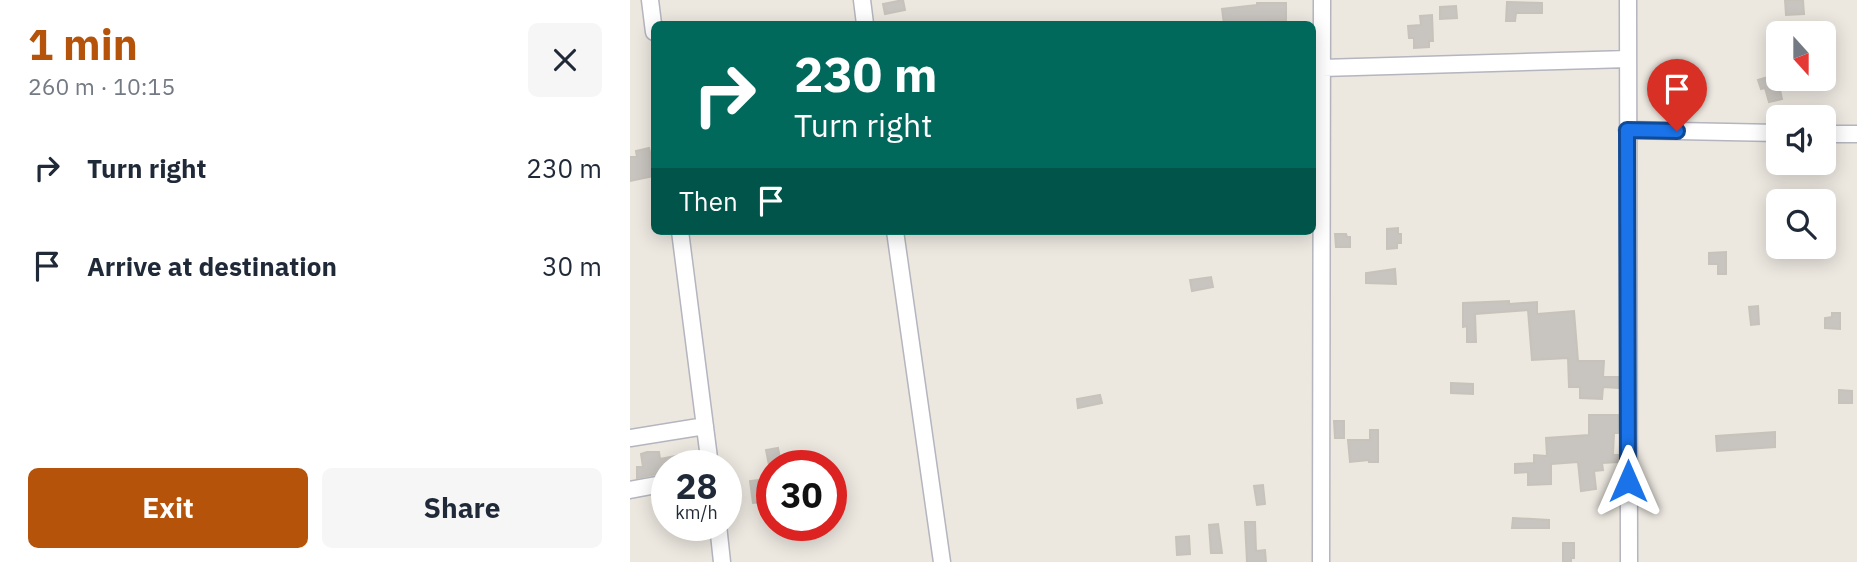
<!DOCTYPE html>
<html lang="en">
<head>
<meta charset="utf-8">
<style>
  :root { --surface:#fff; --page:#f6f6f7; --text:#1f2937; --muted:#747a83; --accent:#b45309 }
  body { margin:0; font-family:"IBM Plex Sans",sans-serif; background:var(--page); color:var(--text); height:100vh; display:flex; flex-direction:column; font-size:26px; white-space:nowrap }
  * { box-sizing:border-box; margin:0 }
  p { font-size:23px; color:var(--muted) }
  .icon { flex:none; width:38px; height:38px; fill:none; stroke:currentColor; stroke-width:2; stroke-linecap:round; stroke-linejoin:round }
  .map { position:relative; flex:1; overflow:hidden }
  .drawer { display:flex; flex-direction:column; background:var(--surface); width:630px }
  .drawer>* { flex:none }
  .top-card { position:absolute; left:21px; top:21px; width:665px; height:214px; border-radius:10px; box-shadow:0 4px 18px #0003; background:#00695c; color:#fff; overflow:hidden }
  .needle { width:46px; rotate:159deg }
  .fabs { position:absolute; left:1136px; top:21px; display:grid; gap:14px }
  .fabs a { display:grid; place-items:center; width:70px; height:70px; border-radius:10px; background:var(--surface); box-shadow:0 4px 18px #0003; font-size:35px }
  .speed { position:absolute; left:21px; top:450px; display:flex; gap:14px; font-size:35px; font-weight:700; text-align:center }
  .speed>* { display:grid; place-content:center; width:91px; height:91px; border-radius:50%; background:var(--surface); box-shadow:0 4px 18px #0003; line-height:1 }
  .speed small { font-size:18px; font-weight:400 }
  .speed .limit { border:10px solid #d22; background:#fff; color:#111 }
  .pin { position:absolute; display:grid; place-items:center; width:60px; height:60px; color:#fff; margin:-72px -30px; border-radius:50% 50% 50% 0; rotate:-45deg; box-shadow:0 0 7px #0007 }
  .pin .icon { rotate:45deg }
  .me { position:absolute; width:77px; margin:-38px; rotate:0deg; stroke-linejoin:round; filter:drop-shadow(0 0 5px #0008) }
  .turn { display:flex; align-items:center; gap:24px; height:147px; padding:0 28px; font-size:32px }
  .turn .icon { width:91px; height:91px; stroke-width:2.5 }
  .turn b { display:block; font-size:49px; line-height:60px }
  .then { display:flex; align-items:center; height:66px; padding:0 28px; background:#0003; gap:14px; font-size:26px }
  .round { display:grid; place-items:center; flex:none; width:74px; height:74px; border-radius:10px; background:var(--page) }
  .overview { display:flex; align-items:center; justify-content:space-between; height:119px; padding:0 28px }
  h1 { font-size:42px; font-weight:700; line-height:52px; color:var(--accent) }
  .button { display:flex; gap:14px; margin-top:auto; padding:14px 28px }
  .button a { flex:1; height:80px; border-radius:10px; background:var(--accent); color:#fff; font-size:28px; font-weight:700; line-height:80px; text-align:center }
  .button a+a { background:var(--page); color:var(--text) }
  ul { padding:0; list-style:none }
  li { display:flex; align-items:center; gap:21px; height:98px; padding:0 28px }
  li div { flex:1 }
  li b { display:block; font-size:26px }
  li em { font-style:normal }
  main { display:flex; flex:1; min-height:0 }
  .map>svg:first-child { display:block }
  .building { fill:#c8c4bf; stroke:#c7c3ba; stroke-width:2 }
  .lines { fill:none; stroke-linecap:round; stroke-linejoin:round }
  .minor-casing { stroke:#b4b5be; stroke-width:19 }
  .minor { stroke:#fff; stroke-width:16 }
  .route-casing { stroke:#114b97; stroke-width:18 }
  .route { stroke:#1a73e8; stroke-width:12 }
</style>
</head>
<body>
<main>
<section class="drawer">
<div class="overview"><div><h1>1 min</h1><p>260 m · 10:15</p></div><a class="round"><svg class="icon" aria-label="close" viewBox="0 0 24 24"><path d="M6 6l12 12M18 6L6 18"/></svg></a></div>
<ul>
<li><svg class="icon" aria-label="right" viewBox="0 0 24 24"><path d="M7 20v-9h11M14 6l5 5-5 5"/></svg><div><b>Turn right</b></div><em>230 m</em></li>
<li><svg class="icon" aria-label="arrive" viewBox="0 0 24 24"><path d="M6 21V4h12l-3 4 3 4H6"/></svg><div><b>Arrive at destination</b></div><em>30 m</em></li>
</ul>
<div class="button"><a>Exit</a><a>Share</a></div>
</section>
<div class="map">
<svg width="1227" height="562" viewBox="0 0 1227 562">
  <rect width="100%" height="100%" fill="#ece8e0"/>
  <!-- building -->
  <path class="building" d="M 273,0 L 275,10 L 255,14 L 253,4 Z
    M 1155,0 L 1173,0 L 1174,14 L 1156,15 Z
    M 877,2 L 912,3 L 912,13 L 886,13 L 885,21 L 876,21 Z
    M 627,3 L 656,3 L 656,21 L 639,20 L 639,24 L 594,24 L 592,9 L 627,5 Z
    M 826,6 L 827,18 L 810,19 L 810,7 Z
    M 802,15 L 803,41 L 799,41 L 799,47 L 784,48 L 784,38 L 779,38 L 778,26 L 791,25 L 790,16 Z
    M 1148,74 L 1148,91 L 1150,90 L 1152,99 L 1139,102 L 1135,88 L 1131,89 L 1128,80 Z
    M 19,148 L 22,160 L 24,160 L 24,176 L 0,181 L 0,157 L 7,157 L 6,151 Z
    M 768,228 L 768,234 L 771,234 L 771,243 L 767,243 L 767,248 L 757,249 L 757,229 Z
    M 705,234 L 716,234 L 717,237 L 720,237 L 720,247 L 706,247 Z
    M 1096,252 L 1096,274 L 1088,274 L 1088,264 L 1079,264 L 1079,253 Z
    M 765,269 L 766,284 L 736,283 L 736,273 Z
    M 581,277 L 583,287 L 562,291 L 560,280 Z
    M 879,301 L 879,304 L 907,302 L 907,314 L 944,311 L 948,361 L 974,361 L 973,377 L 988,377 L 988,388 L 973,387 L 972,399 L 950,398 L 950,387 L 939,387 L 938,358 L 902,360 L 898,310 L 845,314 L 846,342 L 837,342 L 837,326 L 833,327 L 833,303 Z
    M 1128,306 L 1129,324 L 1121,325 L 1119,307 Z
    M 1202,313 L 1210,313 L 1210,329 L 1195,328 L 1195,318 L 1202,317 Z
    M 821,383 L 843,384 L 843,394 L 821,393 Z
    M 1209,390 L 1222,391 L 1222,403 L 1209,403 Z
    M 470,395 L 472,403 L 448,408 L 447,399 Z
    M 959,415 L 988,415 L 988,433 L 984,433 L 983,455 L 988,455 L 988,462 L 972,463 L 973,470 L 964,471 L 966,489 L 951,491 L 948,462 L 921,464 L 921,484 L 898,485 L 898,472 L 885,473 L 885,464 L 904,463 L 904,455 L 917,456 L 916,438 L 959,435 Z
    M 704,421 L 714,421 L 714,438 L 705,438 Z
    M 740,430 L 748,430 L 748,462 L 739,462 L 739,460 L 720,462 L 718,440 L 740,440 Z
    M 1145,432 L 1145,447 L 1087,451 L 1086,436 Z
    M 148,448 L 151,463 L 139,465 L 136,450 Z
    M 17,452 L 29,452 L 30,459 L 56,454 L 58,466 L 32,466 L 32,473 L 7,478 L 7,467 L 13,467 L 11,454 Z
    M 128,480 L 132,502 L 123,503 L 120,481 Z
    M 633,485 L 635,504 L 627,505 L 624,486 Z
    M 883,518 L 919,520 L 919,528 L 882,528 Z
    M 615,522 L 625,522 L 626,551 L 635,550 L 636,562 L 617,562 Z
    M 588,524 L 592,553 L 581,553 L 579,525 Z
    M 559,536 L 560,554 L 547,555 L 546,537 Z
    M 933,543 L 944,543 L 944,558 L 941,558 L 941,562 L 933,562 Z"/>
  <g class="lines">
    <!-- minor casing -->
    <g class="minor-casing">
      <path id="minor" d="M 20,0 L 24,32
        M 232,0 L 235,24
        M 998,0 L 999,562
        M 692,68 L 998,59
        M 997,130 L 1148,133
        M 1194,134 L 1227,134
        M 50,231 L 80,466
        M 265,231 L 312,562
        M 0,438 L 75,426
        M 0,490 L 37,483
        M 88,525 L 92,562
        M 691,562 L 692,0"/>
    </g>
    <!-- minor -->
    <use href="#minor" class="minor"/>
  </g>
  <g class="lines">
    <!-- route casing -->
    <g class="route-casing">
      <path id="route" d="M 998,481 L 997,130 L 1047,131"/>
    </g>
    <!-- route -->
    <use href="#route" class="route"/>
  </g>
</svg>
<div class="fabs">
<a><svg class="needle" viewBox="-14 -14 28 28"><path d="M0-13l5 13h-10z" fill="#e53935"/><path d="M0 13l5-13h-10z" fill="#747a83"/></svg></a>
<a><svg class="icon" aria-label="sound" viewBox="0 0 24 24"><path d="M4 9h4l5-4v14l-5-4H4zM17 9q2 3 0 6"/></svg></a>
<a><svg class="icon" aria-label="search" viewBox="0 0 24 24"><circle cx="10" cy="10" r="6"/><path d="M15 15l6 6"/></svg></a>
</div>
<div class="speed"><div>28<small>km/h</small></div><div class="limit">30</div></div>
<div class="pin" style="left:1047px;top:131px;background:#d93025"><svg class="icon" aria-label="arrive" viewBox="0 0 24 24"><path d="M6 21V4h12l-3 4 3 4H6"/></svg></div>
<svg class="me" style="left:998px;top:481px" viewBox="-20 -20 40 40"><path d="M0-17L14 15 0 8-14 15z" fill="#1a73e8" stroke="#fff" stroke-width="4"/></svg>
<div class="top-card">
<div class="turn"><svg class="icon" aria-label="right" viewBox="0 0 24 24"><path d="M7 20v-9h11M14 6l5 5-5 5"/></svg><div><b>230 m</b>Turn right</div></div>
<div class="then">Then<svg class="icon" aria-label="arrive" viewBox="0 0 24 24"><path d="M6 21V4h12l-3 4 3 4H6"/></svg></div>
</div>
</div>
</main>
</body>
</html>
